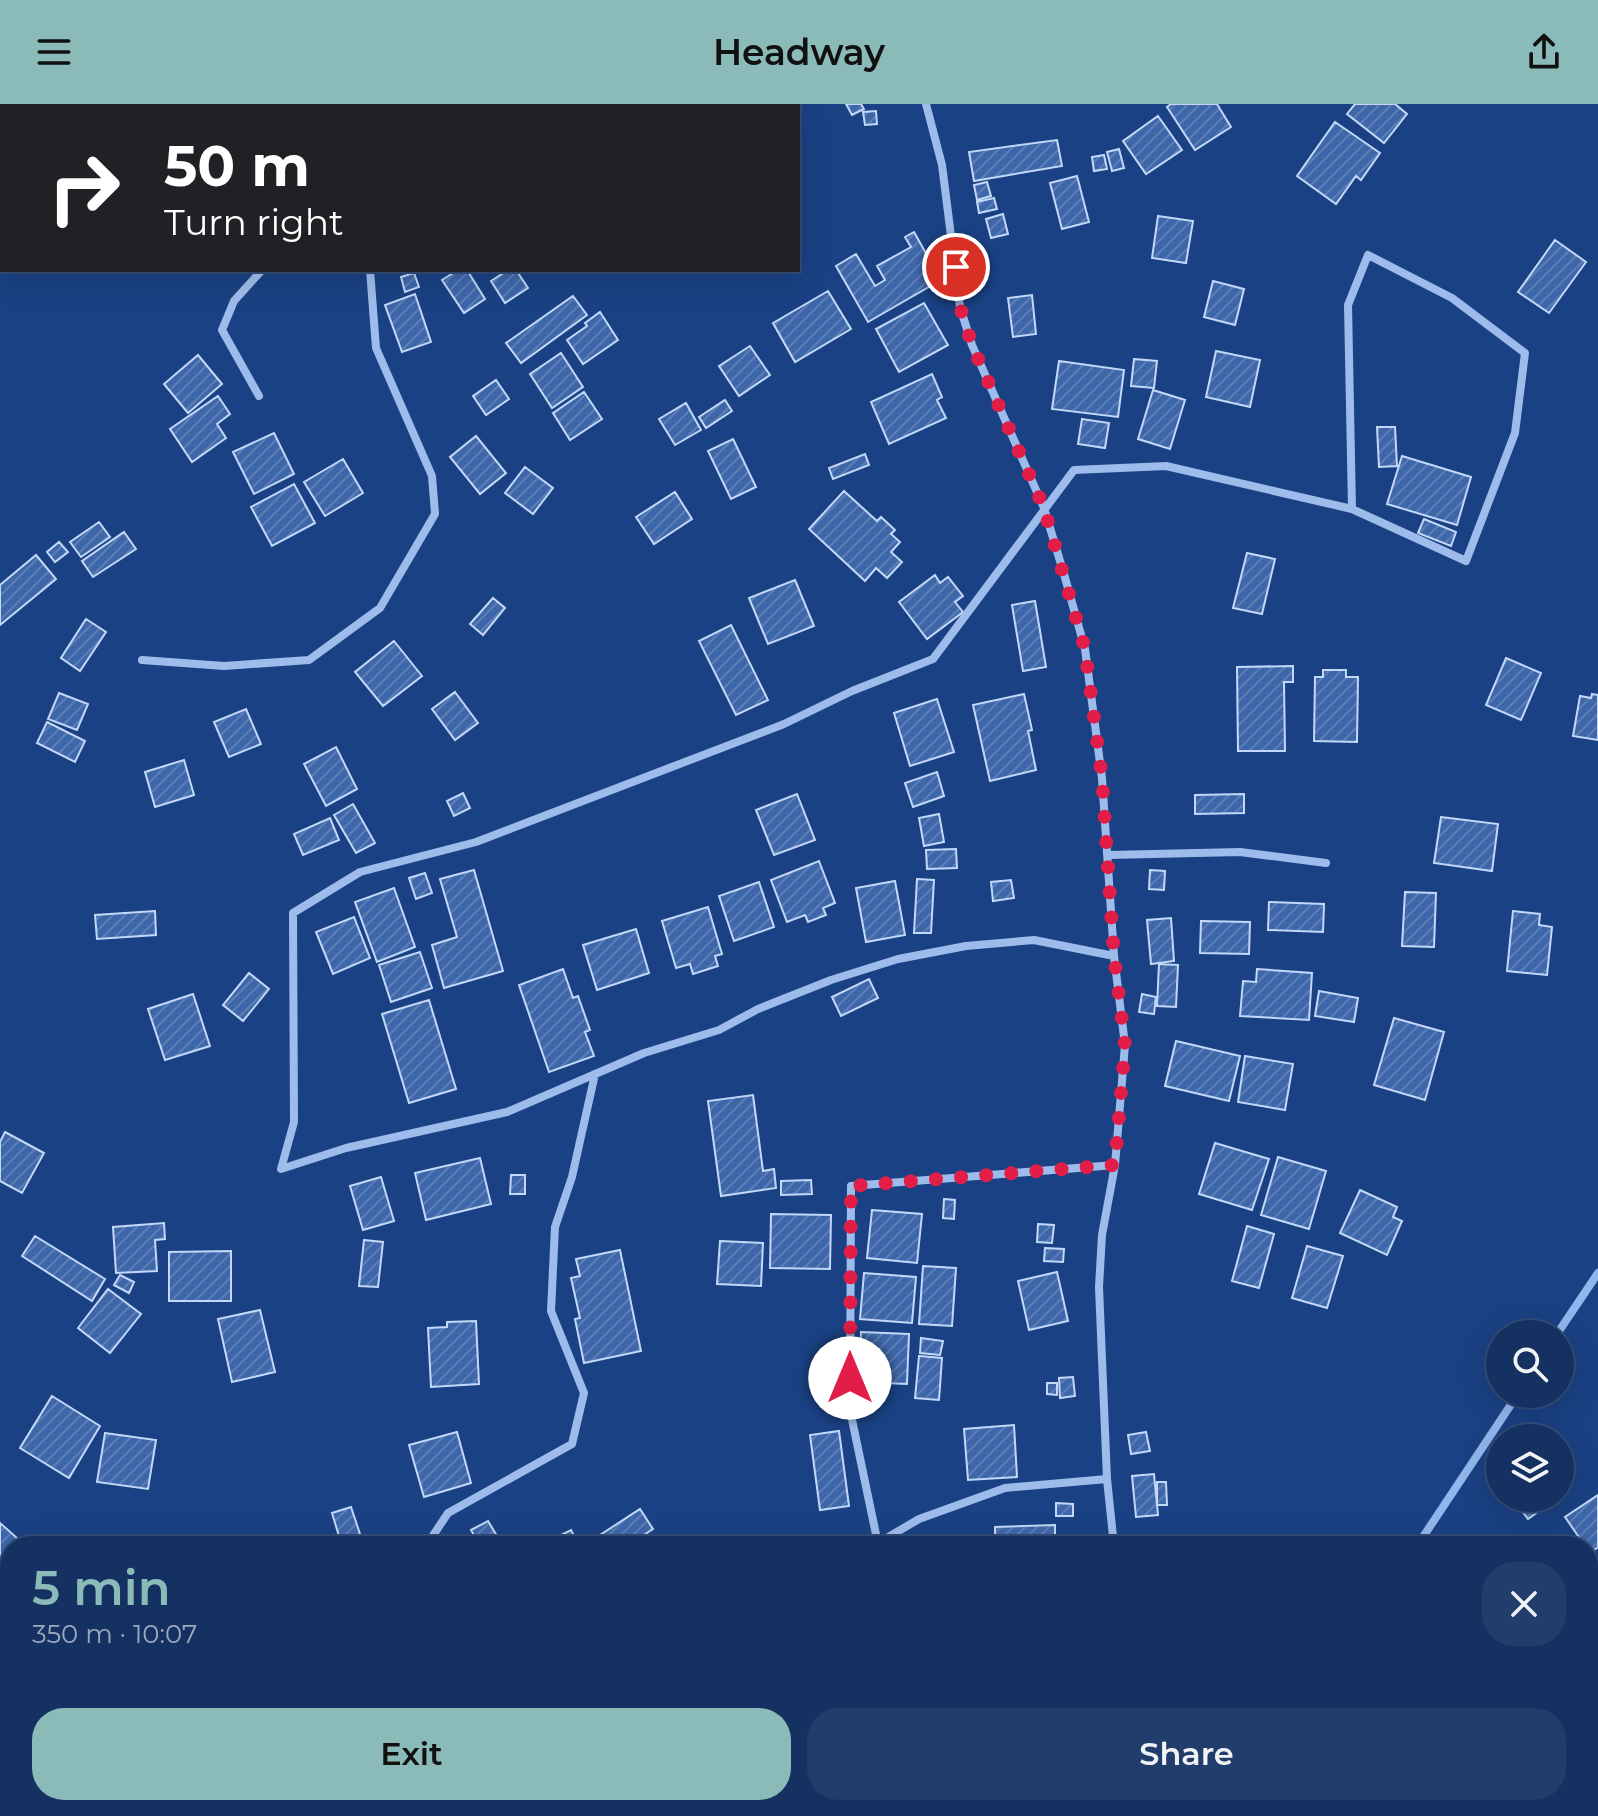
<!DOCTYPE html>
<html lang="en">
<head>
<meta charset="utf-8">
<style>
  :root { --surface:#143162; --page:#213d6b; --text:#f1f3f6; --muted:#9da9be; --line:#334c77; --accent:#8bbbb9 }
  body { margin:0; font-family:Montserrat,sans-serif; background:var(--page); color:var(--text); height:100vh; display:flex; flex-direction:column; font-size:30px; white-space:nowrap }
  * { box-sizing:border-box; margin:0 }
  p { font-size:26px; color:var(--muted) }
  .icon { flex:none; width:44px; height:44px; fill:none; stroke:currentColor; stroke-width:2; stroke-linecap:round; stroke-linejoin:round }
  .map { position:relative; flex:1; overflow:hidden }
  .panel { position:absolute; left:0px; top:1432px; width:1598px; height:280px; display:flex; flex-direction:column; background:var(--surface); border-radius:32px 32px 0 0; box-shadow:0 8px 32px #0002,0 0 0 2px var(--line) }
  .panel>* { flex:none }
  .hud { position:absolute; left:0px; top:0px; width:800px; height:168px; box-shadow:0 8px 32px #0002,0 0 0 2px var(--line); background:#202124; color:#fff; overflow:hidden }
  .tools { position:absolute; left:1486px; top:1216px; display:grid; gap:16px }
  .tools a { display:grid; place-items:center; width:88px; height:88px; border-radius:50%; background:var(--surface); box-shadow:0 8px 32px #0002,0 0 0 2px var(--line); font-size:40px }
  .pin { position:absolute; display:grid; place-items:center; width:68px; height:68px; color:#fff; margin:-34px; border:4px solid #fff; border-radius:50%; box-shadow:0 2px 8px #0007 }
  .me { position:absolute; width:88px; margin:-44px; rotate:0deg; stroke-linejoin:round; filter:drop-shadow(0 0 6px #0008) }
  .turn { display:flex; align-items:center; gap:28px; height:168px; padding:0 32px; font-size:36px }
  .turn .icon { width:104px; height:104px; stroke-width:2.5 }
  .turn b { display:block; font-size:56px; line-height:68px }
  .round { display:grid; place-items:center; flex:none; width:84px; height:84px; border-radius:32px; background:var(--page) }
  .head { display:flex; align-items:center; justify-content:space-between; height:136px; padding:0 32px }
  h1 { font-size:48px; font-weight:600; line-height:60px; color:var(--accent) }
  .button { display:flex; gap:16px; margin-top:auto; padding:16px 32px }
  .button a { flex:1; height:92px; border-radius:32px; background:var(--accent); color:#111; font-size:32px; font-weight:600; line-height:92px; text-align:center }
  .button a+a { background:var(--page); color:var(--text) }
  header { display:flex; justify-content:space-between; align-items:center; height:104px; padding:0 32px; background:var(--accent); color:#111; font-size:36px; font-weight:600 }
  .map>svg:first-child { display:block }
  .lines { fill:none; stroke-linecap:round; stroke-linejoin:round }
  .stream { stroke:#91b6ed; stroke-width:8 }
  .building { fill:url(#building-hatch); stroke:#c3d8f8; stroke-width:2 }
  .street { stroke:#9ebceb; stroke-width:8 }
  .route { stroke:#e11d48; stroke-width:14; stroke-dasharray:0 25.2 }
</style>
</head>
<body>
<header><svg class="icon" aria-label="menu" viewBox="0 0 24 24"><path d="M4 6h16M4 12h16M4 18h16"/></svg>Headway<svg class="icon" aria-label="share" viewBox="0 0 24 24"><path d="M12 15V3M7 8l5-5 5 5M5 13v7h14v-7"/></svg></header>
<div class="map">
<svg width="1598" height="1712" viewBox="0 0 1598 1712">
  <defs>
    <pattern id="building-hatch" width="6" height="6" patternUnits="userSpaceOnUse" patternTransform="scale(2)"><rect width="6" height="6" fill="#3e67aa"/><path d="M-1 1l2-2M0 6l6-6M5 7l2-2" fill="none" stroke="#5b7eb7"/></pattern>
  </defs>
  <rect width="100%" height="100%" fill="#1a4183"/>
  <g class="lines">
    <!-- stream -->
    <path class="stream" d="M 1557,1230 L 1598,1169
      M 1417,1442 L 1518,1290"/>
  </g>
  <!-- building -->
  <path class="building" d="M 846,0 L 861,0 L 864,5 L 852,11 Z
    M 1171,0 L 1217,0 L 1231,23 L 1195,46 L 1167,3 Z
    M 1355,0 L 1395,0 L 1407,10 L 1384,39 L 1347,10 Z
    M 0,7 L 2,8 L 2,83 L 0,82 Z
    M 876,7 L 877,20 L 865,21 L 863,8 Z
    M 1158,12 L 1182,46 L 1146,70 L 1123,37 Z
    M 1335,18 L 1380,49 L 1361,76 L 1356,72 L 1336,100 L 1297,72 Z
    M 1057,36 L 1062,62 L 974,77 L 969,48 Z
    M 1119,45 L 1124,64 L 1112,67 L 1107,48 Z
    M 1104,51 L 1107,65 L 1094,67 L 1092,53 Z
    M 1077,72 L 1089,118 L 1062,125 L 1050,79 Z
    M 987,78 L 991,92 L 977,96 L 974,81 Z
    M 994,94 L 997,105 L 979,109 L 977,98 Z
    M 1003,110 L 1008,130 L 991,134 L 986,115 Z
    M 1158,112 L 1193,117 L 1186,159 L 1152,154 Z
    M 914,128 L 941,176 L 868,218 L 836,162 L 856,150 L 875,182 L 885,176 L 877,162 L 911,143 L 905,133 Z
    M 1555,136 L 1586,158 L 1549,209 L 1518,188 Z
    M 458,166 L 467,166 L 485,195 L 464,209 L 442,176 Z
    M 508,166 L 516,166 L 528,184 L 505,199 L 491,177 Z
    M 414,169 L 419,183 L 405,188 L 401,173 Z
    M 1213,177 L 1244,185 L 1235,221 L 1204,213 Z
    M 828,187 L 851,225 L 795,258 L 773,219 Z
    M 415,190 L 431,238 L 402,248 L 385,201 Z
    M 1032,191 L 1036,230 L 1013,233 L 1008,194 Z
    M 573,192 L 587,211 L 521,259 L 506,239 Z
    M 924,199 L 948,241 L 899,268 L 876,225 Z
    M 600,208 L 618,236 L 583,260 L 567,236 L 587,222 L 585,219 Z
    M 750,242 L 770,271 L 739,292 L 719,262 Z
    M 1216,247 L 1260,256 L 1250,303 L 1206,293 Z
    M 561,249 L 583,283 L 552,304 L 530,270 Z
    M 198,251 L 222,280 L 188,309 L 164,280 Z
    M 1134,255 L 1157,257 L 1154,284 L 1131,282 Z
    M 1059,257 L 1124,266 L 1118,313 L 1052,305 Z
    M 932,270 L 942,293 L 937,296 L 946,314 L 889,340 L 871,298 Z
    M 496,276 L 509,295 L 486,311 L 473,292 Z
    M 1153,286 L 1185,296 L 1170,345 L 1138,335 Z
    M 584,288 L 602,315 L 570,336 L 553,309 Z
    M 218,292 L 230,310 L 217,320 L 226,334 L 192,358 L 170,325 Z
    M 725,296 L 732,307 L 706,324 L 699,313 Z
    M 686,299 L 701,326 L 675,341 L 659,315 Z
    M 1082,315 L 1109,319 L 1105,344 L 1078,340 Z
    M 1377,323 L 1395,323 L 1397,362 L 1379,363 Z
    M 274,329 L 294,370 L 254,390 L 233,348 Z
    M 476,332 L 506,369 L 480,390 L 450,353 Z
    M 733,335 L 756,383 L 731,395 L 708,347 Z
    M 865,350 L 869,361 L 833,375 L 829,364 Z
    M 1402,352 L 1471,373 L 1457,421 L 1387,400 Z
    M 343,355 L 363,389 L 325,412 L 304,378 Z
    M 525,363 L 553,384 L 533,410 L 505,389 Z
    M 294,380 L 315,419 L 272,442 L 251,403 Z
    M 844,387 L 877,417 L 881,413 L 895,426 L 891,430 L 900,438 L 891,448 L 902,458 L 887,474 L 876,464 L 865,477 L 809,425 Z
    M 675,388 L 692,415 L 654,440 L 636,413 Z
    M 1424,415 L 1456,428 L 1451,442 L 1418,429 Z
    M 99,418 L 110,433 L 81,453 L 70,438 Z
    M 124,428 L 136,445 L 93,473 L 82,457 Z
    M 59,438 L 68,448 L 55,458 L 47,448 Z
    M 1247,449 L 1275,455 L 1262,510 L 1233,504 Z
    M 36,451 L 56,475 L 0,521 L 0,481 Z
    M 935,471 L 940,479 L 948,473 L 963,492 L 955,498 L 963,508 L 927,535 L 899,498 Z
    M 795,476 L 814,522 L 768,540 L 749,494 Z
    M 493,494 L 505,504 L 483,531 L 470,520 Z
    M 1035,497 L 1046,563 L 1023,567 L 1012,501 Z
    M 86,515 L 106,528 L 80,567 L 61,554 Z
    M 731,521 L 768,596 L 736,611 L 699,537 Z
    M 394,537 L 422,572 L 383,602 L 355,568 Z
    M 1506,554 L 1541,569 L 1521,616 L 1486,601 Z
    M 1293,562 L 1293,578 L 1284,578 L 1285,647 L 1238,647 L 1237,563 Z
    M 1323,566 L 1346,566 L 1346,573 L 1358,573 L 1357,638 L 1314,637 L 1315,573 L 1323,573 Z
    M 455,588 L 478,619 L 455,636 L 432,605 Z
    M 59,589 L 88,600 L 77,626 L 48,615 Z
    M 1024,590 L 1032,626 L 1028,627 L 1036,666 L 990,677 L 973,601 Z
    M 1592,590 L 1598,591 L 1598,636 L 1573,632 L 1580,592 L 1591,594 Z
    M 937,595 L 954,648 L 910,662 L 894,609 Z
    M 246,605 L 261,640 L 229,653 L 214,618 Z
    M 47,618 L 85,637 L 75,658 L 37,639 Z
    M 336,643 L 357,685 L 326,702 L 304,660 Z
    M 184,656 L 194,691 L 155,703 L 145,668 Z
    M 937,668 L 944,692 L 913,703 L 905,679 Z
    M 463,689 L 470,704 L 454,712 L 447,697 Z
    M 797,690 L 815,736 L 774,751 L 756,706 Z
    M 1244,690 L 1244,709 L 1195,710 L 1195,691 Z
    M 353,700 L 375,739 L 356,749 L 334,711 Z
    M 939,710 L 944,738 L 924,742 L 919,714 Z
    M 1441,713 L 1498,720 L 1492,767 L 1434,759 Z
    M 330,714 L 339,736 L 303,751 L 294,730 Z
    M 956,745 L 957,764 L 927,765 L 926,746 Z
    M 819,757 L 835,799 L 823,804 L 826,811 L 808,818 L 805,811 L 787,818 L 771,776 Z
    M 474,766 L 503,867 L 444,884 L 432,841 L 457,833 L 440,775 Z
    M 1150,766 L 1165,767 L 1164,786 L 1149,785 Z
    M 425,769 L 432,789 L 416,795 L 409,774 Z
    M 917,775 L 934,776 L 931,829 L 914,829 Z
    M 1011,776 L 1014,794 L 993,797 L 991,778 Z
    M 895,777 L 905,831 L 866,838 L 856,784 Z
    M 759,778 L 774,823 L 734,837 L 719,792 Z
    M 394,784 L 415,843 L 377,858 L 355,798 Z
    M 1405,788 L 1436,789 L 1434,843 L 1402,842 Z
    M 1269,798 L 1324,800 L 1323,828 L 1268,826 Z
    M 708,803 L 722,850 L 715,852 L 718,862 L 693,870 L 690,860 L 676,864 L 662,817 Z
    M 155,807 L 156,831 L 97,835 L 95,811 Z
    M 1513,807 L 1540,810 L 1539,821 L 1552,823 L 1547,871 L 1507,867 Z
    M 354,813 L 370,854 L 333,870 L 316,828 Z
    M 1171,814 L 1174,857 L 1151,860 L 1147,816 Z
    M 1201,817 L 1250,818 L 1249,850 L 1200,849 Z
    M 636,825 L 649,869 L 597,886 L 583,841 Z
    M 420,848 L 432,884 L 391,898 L 379,861 Z
    M 1159,860 L 1178,861 L 1176,903 L 1157,902 Z
    M 563,865 L 573,894 L 578,892 L 590,926 L 585,928 L 594,952 L 549,968 L 519,881 Z
    M 1257,865 L 1312,869 L 1309,916 L 1240,912 L 1243,877 L 1256,878 Z
    M 249,869 L 269,885 L 243,917 L 223,901 Z
    M 869,875 L 878,894 L 841,912 L 832,893 Z
    M 1319,887 L 1358,894 L 1354,918 L 1315,912 Z
    M 193,890 L 210,942 L 165,956 L 148,905 Z
    M 1142,890 L 1156,893 L 1154,910 L 1139,908 Z
    M 429,896 L 456,985 L 409,999 L 382,910 Z
    M 1394,914 L 1444,928 L 1425,996 L 1374,981 Z
    M 1176,937 L 1240,952 L 1229,997 L 1165,982 Z
    M 1245,952 L 1293,960 L 1285,1006 L 1238,998 Z
    M 753,991 L 763,1067 L 774,1065 L 776,1084 L 721,1092 L 708,997 Z
    M 5,1028 L 44,1049 L 22,1089 L 0,1077 L 0,1038 Z
    M 1215,1039 L 1269,1055 L 1252,1106 L 1199,1090 Z
    M 1278,1053 L 1326,1067 L 1309,1125 L 1261,1111 Z
    M 480,1054 L 491,1100 L 426,1116 L 415,1069 Z
    M 511,1071 L 525,1071 L 525,1090 L 510,1090 Z
    M 381,1073 L 394,1117 L 363,1126 L 350,1082 Z
    M 811,1076 L 812,1090 L 781,1091 L 781,1077 Z
    M 1360,1086 L 1397,1103 L 1393,1113 L 1402,1117 L 1387,1151 L 1340,1129 Z
    M 944,1095 L 955,1096 L 954,1115 L 943,1114 Z
    M 872,1106 L 922,1110 L 917,1159 L 867,1154 Z
    M 771,1110 L 831,1111 L 830,1165 L 770,1164 Z
    M 164,1119 L 165,1135 L 155,1136 L 157,1167 L 116,1169 L 113,1123 Z
    M 1038,1120 L 1054,1121 L 1052,1139 L 1037,1138 Z
    M 1247,1122 L 1274,1130 L 1259,1184 L 1232,1177 Z
    M 35,1132 L 105,1175 L 92,1197 L 22,1152 Z
    M 364,1136 L 383,1138 L 378,1183 L 359,1182 Z
    M 720,1137 L 763,1139 L 761,1182 L 717,1180 Z
    M 1307,1142 L 1343,1152 L 1327,1204 L 1292,1194 Z
    M 1045,1144 L 1064,1145 L 1063,1158 L 1044,1157 Z
    M 620,1146 L 641,1247 L 584,1259 L 575,1215 L 580,1214 L 571,1174 L 580,1172 L 576,1155 Z
    M 231,1147 L 231,1197 L 169,1197 L 169,1148 Z
    M 923,1162 L 956,1164 L 952,1222 L 919,1220 Z
    M 1057,1168 L 1068,1217 L 1029,1226 L 1018,1177 Z
    M 864,1169 L 916,1173 L 912,1219 L 860,1215 Z
    M 120,1171 L 134,1178 L 129,1189 L 114,1181 Z
    M 108,1185 L 141,1210 L 110,1249 L 78,1224 Z
    M 260,1206 L 275,1268 L 232,1278 L 218,1215 Z
    M 476,1217 L 479,1280 L 431,1283 L 428,1224 L 447,1223 L 447,1218 Z
    M 861,1228 L 909,1230 L 907,1280 L 859,1278 Z
    M 921,1234 L 943,1237 L 940,1251 L 920,1249 Z
    M 919,1252 L 942,1254 L 939,1296 L 915,1294 Z
    M 1073,1273 L 1075,1292 L 1060,1294 L 1059,1274 Z
    M 1047,1279 L 1057,1279 L 1057,1291 L 1047,1290 Z
    M 52,1292 L 100,1322 L 69,1374 L 20,1344 Z
    M 1014,1321 L 1017,1373 L 968,1376 L 964,1325 Z
    M 839,1327 L 849,1402 L 820,1406 L 810,1331 Z
    M 457,1328 L 471,1379 L 424,1393 L 409,1341 Z
    M 1146,1328 L 1150,1347 L 1131,1350 L 1128,1331 Z
    M 105,1329 L 156,1336 L 148,1385 L 97,1378 Z
    M 1154,1370 L 1158,1411 L 1136,1413 L 1132,1372 Z
    M 1157,1378 L 1166,1378 L 1167,1401 L 1157,1401 Z
    M 1598,1391 L 1598,1443 L 1590,1449 L 1588,1442 L 1585,1442 L 1565,1413 Z
    M 1512,1394 L 1557,1394 L 1528,1415 Z
    M 1056,1399 L 1073,1400 L 1073,1412 L 1056,1412 Z
    M 351,1403 L 364,1442 L 342,1442 L 332,1409 Z
    M 640,1405 L 653,1425 L 627,1442 L 608,1442 L 600,1431 Z
    M 488,1417 L 503,1442 L 480,1442 L 471,1426 Z
    M 0,1419 L 17,1434 L 0,1454 Z
    M 1055,1421 L 1055,1442 L 995,1442 L 995,1423 Z
    M 571,1426 L 579,1442 L 539,1442 Z
    M 246,1702 L 294,1702 L 292,1712 L 244,1712 Z
    M 323,1702 L 370,1702 L 368,1712 L 322,1712 Z
    M 403,1702 L 427,1703 L 441,1702 L 439,1712 L 390,1712 L 392,1703 L 402,1705 Z
    M 1053,1702 L 1100,1702 L 1101,1710 L 1057,1712 Z
    M 1309,1703 L 1312,1712 L 1295,1712 L 1293,1708 Z"/>
  <g class="lines">
    <!-- street -->
    <path class="street" d="M 104,0 L 108,2
      M 926,0 L 942,61 L 960,203 L 972,241 L 1044,404 L 1064,470 L 1085,545 L 1102,674 L 1114,852 L 1125,941 L 1115,1061 L 1102,1131 L 1099,1183 L 1107,1375 L 1114,1442
      M 129,2 L 131,0
      M 794,2 L 798,0
      M 259,292 L 222,226 L 234,197 L 262,166
      M 142,556 L 224,562 L 309,556 L 380,504 L 435,410 L 432,372 L 376,244 L 370,166
      M 1109,751 L 1240,748 L 1326,759
      M 1114,852 L 1034,836 L 966,842 L 898,855 L 831,876 L 758,905 L 719,926 L 644,949 L 507,1008 L 346,1044 L 281,1065 L 294,1018 L 293,809 L 360,768 L 476,738 L 784,620 L 852,587 L 933,555 L 1074,366 L 1166,362 L 1352,405 L 1466,457 L 1515,329 L 1525,249 L 1452,194 L 1368,151 L 1348,201 L 1352,405
      M 878,1440 L 850,1306 L 851,1082 L 1115,1061
      M 426,1442 L 448,1409 L 572,1340 L 584,1289 L 551,1207 L 555,1123 L 572,1073 L 595,970
      M 873,1442 L 919,1415 L 1005,1384 L 1107,1375
      M 1588,1528 L 1598,1523
      M 68,1712 L 71,1702
      M 764,1712 L 784,1702
      M 1130,1712 L 1144,1706
      M 1168,1712 L 1189,1702"/>
  </g>
  <g class="lines">
    <!-- route -->
    <path class="route" d="M 850,1274 L 851,1082 L 1115,1061 L 1125,941 L 1114,852 L 1102,674 L 1085,545 L 1044,404 L 972,241 L 960,203 L 956,163"/>
  </g>
</svg>
<div class="tools">
<a><svg class="icon" aria-label="search" viewBox="0 0 24 24"><circle cx="10" cy="10" r="6"/><path d="M15 15l6 6"/></svg></a>
<a><svg class="icon" aria-label="layers" viewBox="0 0 24 24"><path d="M12 4l9 5-9 5-9-5zM3 14l9 5 9-5"/></svg></a>
</div>
<div class="pin" style="left:956px;top:163px;background:#d93025"><svg class="icon" aria-label="arrive" viewBox="0 0 24 24"><path d="M6 21V4h12l-3 4 3 4H6"/></svg></div>
<svg class="me" style="left:850px;top:1274px" viewBox="-20 -20 40 40"><circle r="19" fill="#fff"/><path d="M0-13L10 11 0 6-10 11z" fill="#e11d48"/></svg>
<div class="hud">
<div class="turn"><svg class="icon" aria-label="right" viewBox="0 0 24 24"><path d="M7 20v-9h11M14 6l5 5-5 5"/></svg><div><b>50 m</b>Turn right</div></div>
</div>
<section class="panel">
<div class="head"><div><h1>5 min</h1><p>350 m · 10:07</p></div><a class="round"><svg class="icon" aria-label="close" viewBox="0 0 24 24"><path d="M6 6l12 12M18 6L6 18"/></svg></a></div>
<div class="button"><a>Exit</a><a>Share</a></div>
</section>
</div>
</body>
</html>
